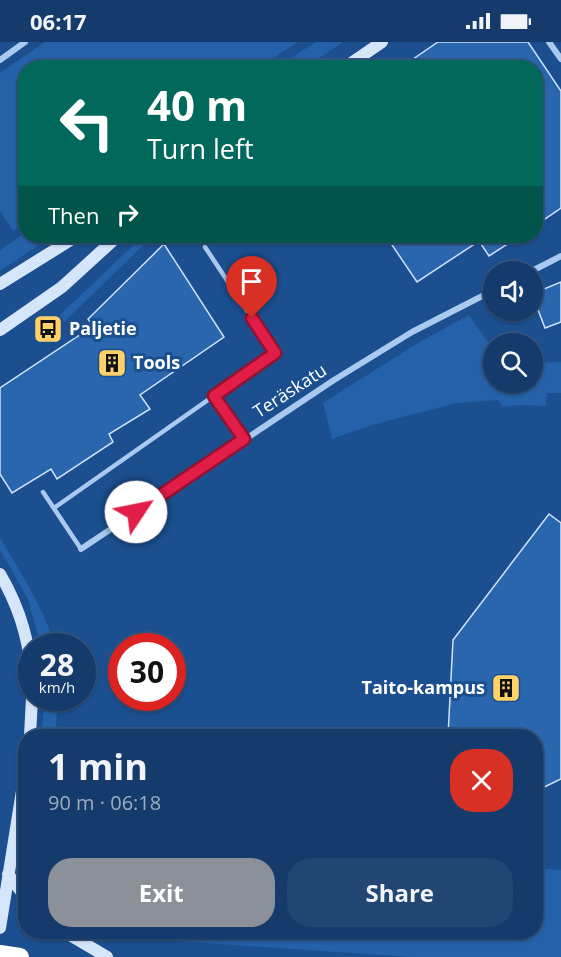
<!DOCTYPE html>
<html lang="en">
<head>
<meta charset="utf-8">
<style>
  :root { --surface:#143b6b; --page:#214673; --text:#f1f3f6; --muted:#9dadc1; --line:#33557e; --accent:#8c9099 }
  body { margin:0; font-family:"Open Sans",sans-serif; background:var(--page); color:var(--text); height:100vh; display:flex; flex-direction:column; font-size:22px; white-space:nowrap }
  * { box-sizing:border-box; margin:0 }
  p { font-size:20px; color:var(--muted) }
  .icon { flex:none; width:33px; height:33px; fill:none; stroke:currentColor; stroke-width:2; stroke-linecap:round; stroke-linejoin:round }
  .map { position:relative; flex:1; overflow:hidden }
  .sheet { position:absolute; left:18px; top:687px; width:525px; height:210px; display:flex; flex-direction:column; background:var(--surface); border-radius:24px; box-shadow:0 2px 4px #0004,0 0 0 2px var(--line) }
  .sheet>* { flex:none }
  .top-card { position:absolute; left:18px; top:18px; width:525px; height:183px; border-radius:24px; box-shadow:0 2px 4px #0004,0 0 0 2px var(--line); background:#00695c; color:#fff; overflow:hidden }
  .tools { position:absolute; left:483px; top:219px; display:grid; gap:12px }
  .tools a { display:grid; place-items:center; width:60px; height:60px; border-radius:50%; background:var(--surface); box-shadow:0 2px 4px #0004,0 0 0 2px var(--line); font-size:30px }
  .speed { position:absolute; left:18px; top:591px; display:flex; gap:12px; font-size:30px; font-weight:700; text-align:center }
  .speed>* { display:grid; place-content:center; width:78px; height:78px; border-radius:50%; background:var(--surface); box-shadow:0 2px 4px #0004,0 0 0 2px var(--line); line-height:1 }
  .speed small { font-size:15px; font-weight:400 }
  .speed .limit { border:9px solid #d22; background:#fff; color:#111 }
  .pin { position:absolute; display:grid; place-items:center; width:51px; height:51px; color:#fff; margin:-62px -26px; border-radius:50% 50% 50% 0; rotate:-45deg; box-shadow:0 0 6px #0007 }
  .pin .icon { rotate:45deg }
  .me { position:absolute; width:66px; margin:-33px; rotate:56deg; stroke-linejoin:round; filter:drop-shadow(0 0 4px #0008) }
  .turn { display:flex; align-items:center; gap:21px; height:126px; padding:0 30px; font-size:27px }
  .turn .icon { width:78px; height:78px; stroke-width:2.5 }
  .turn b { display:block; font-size:42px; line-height:51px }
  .then { display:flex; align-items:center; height:57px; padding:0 30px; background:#0003; gap:12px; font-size:22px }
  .round { display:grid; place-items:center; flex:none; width:63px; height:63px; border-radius:24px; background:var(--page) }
  .summary { display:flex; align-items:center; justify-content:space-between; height:102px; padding:0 30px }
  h1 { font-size:36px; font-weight:700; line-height:45px }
  .button { display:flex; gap:12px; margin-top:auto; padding:12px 30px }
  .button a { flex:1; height:69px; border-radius:24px; background:var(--accent); color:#fff; font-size:24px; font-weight:700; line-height:69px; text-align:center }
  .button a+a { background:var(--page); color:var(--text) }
  .status { display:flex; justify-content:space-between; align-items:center; height:42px; padding:0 30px; background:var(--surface); direction:ltr }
  .status svg { height:16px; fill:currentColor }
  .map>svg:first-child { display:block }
  .green { fill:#2461a8 }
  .building { fill:#2a66ad; stroke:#cfe3fa; stroke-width:1.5 }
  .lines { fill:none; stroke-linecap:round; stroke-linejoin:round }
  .lane { stroke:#a9c9ee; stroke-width:4.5 }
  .street { stroke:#a9c9ee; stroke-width:6 }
  .secondary { stroke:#d6e6fa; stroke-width:12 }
  .highway { stroke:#fff; stroke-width:18 }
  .route-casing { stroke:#92132f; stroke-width:15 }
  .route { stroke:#e11d48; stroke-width:10 }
  .labels { text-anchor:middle; stroke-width:6; stroke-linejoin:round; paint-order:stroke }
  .poi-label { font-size:18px; font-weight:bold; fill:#fff; stroke:#1b4f8f; text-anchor:start }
  .street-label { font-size:18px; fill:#fff; stroke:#1b4f8f }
</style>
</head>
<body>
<div class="status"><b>06:17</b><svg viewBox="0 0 49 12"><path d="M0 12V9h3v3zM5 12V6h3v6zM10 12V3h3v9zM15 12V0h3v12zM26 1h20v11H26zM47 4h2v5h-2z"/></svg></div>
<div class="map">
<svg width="561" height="915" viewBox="0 0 561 915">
  <rect width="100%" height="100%" fill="#1b4f8f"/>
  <!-- green -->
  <path class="green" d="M 45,0 L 298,0 L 260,25 L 26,26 L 25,180 L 13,189 L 0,169 L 0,31 Z
    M 316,0 L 343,0 L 306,25 L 277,25 Z
    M 25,191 L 26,194 L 53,194 L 0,229 L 0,208 Z
    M 143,194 L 153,194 L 64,280 L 60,273 Z
    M 469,273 L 493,307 L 494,340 L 532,340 L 533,321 L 561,320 L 561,351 L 547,351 L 546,364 L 521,363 L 502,365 L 498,358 L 457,361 L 372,383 L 332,397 L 323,361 L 416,302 Z
    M 0,496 C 21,531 43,564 55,604 L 41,604 L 28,557 L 0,508 Z
    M 45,656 L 58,656 L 55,694 L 41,694 Z
    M 536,826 L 561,828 L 561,915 L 409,915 L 121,895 L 90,890 L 536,890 Z"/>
  <!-- building -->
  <path class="building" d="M 438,0 L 528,0 L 561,49 L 561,166 L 536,183 L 536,26 L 400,26 Z
    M 386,194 L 520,194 L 489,214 L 479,199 L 417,240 Z
    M 164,202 L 224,295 L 140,353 L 150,367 L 109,392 L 113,400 L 57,437 L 51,427 L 12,451 L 0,432 L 0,346 L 93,284 L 88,277 Z
    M 561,240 L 561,280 L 545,286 L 532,252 Z
    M 549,472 L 561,481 L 561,737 L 536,749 L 536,694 L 448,694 L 453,598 Z"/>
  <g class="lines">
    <!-- lane -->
    <path class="lane" d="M 214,354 L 244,397
      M 43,450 L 81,507
      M 54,466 L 275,311 L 205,205"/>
    <!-- street -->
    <path class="street" d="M 549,0 L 561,17
      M 0,18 L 25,0
      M 530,230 L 561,214
      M 81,507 L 334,338 L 412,290 L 494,248"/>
    <!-- secondary -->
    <path class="secondary" d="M 344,26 L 382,0
      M 0,242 L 77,194
      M 0,288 L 62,245 L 118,194
      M 0,532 C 20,566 31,604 32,643
      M 30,694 L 32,656
      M 8,832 L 26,856
      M 0,886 L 26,724
      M 65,890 L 107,915"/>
    <!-- highway -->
    <path class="highway" d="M 0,912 L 20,915"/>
  </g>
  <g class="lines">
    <!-- route casing -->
    <g class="route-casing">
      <path id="route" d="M 136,470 L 244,397 L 214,354 L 275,311 L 252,276"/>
    </g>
    <!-- route -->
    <use href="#route" class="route"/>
  </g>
  <!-- icons -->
  <defs>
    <g id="bus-square" transform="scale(1.5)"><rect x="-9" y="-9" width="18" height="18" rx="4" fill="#ffd166" stroke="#1b4f8f"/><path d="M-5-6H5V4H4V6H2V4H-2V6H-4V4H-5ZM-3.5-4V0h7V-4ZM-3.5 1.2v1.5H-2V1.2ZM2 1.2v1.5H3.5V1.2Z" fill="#111"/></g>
    <g id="building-square" transform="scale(1.5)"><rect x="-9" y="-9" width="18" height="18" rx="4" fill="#ffd166" stroke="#1b4f8f"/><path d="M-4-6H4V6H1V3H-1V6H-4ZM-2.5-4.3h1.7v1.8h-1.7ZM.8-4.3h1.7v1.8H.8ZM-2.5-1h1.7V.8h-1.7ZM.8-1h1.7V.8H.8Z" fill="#111"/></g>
  </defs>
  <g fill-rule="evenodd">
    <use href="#bus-square" x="48" y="287"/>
    <use href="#building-square" x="112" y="321"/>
    <use href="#building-square" x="506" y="646"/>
  </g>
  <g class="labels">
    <!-- poi labels -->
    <g class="poi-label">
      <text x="69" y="293">Paljetie</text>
      <text x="133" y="327">Tools</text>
      <text x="485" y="652" text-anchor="end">Taito-kampus</text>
    </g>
    <!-- street labels -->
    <g class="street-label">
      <text transform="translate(290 349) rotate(-33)" y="6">Teräskatu</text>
    </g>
  </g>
</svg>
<div class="tools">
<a><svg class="icon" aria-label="sound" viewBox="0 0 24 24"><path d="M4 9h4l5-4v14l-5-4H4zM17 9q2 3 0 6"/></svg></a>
<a><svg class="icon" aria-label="search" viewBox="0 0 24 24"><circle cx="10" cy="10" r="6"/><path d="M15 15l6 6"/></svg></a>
</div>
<div class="speed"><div>28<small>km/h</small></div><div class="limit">30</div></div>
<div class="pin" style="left:252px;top:276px;background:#d93025"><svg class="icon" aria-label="arrive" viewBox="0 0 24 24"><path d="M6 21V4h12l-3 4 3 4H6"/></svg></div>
<svg class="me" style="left:136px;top:470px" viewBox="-20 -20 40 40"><circle r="19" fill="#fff"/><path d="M0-13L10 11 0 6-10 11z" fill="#e11d48"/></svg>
<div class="top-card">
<div class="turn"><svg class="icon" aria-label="left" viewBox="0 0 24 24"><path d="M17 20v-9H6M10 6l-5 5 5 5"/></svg><div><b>40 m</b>Turn left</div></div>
<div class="then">Then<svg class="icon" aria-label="right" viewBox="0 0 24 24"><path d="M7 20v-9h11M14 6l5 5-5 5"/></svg></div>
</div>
<section class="sheet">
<div class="summary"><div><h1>1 min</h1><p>90 m · 06:18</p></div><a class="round" style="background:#d93025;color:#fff"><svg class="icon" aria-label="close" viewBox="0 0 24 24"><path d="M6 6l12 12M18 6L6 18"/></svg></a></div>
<div class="button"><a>Exit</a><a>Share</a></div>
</section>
</div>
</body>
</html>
